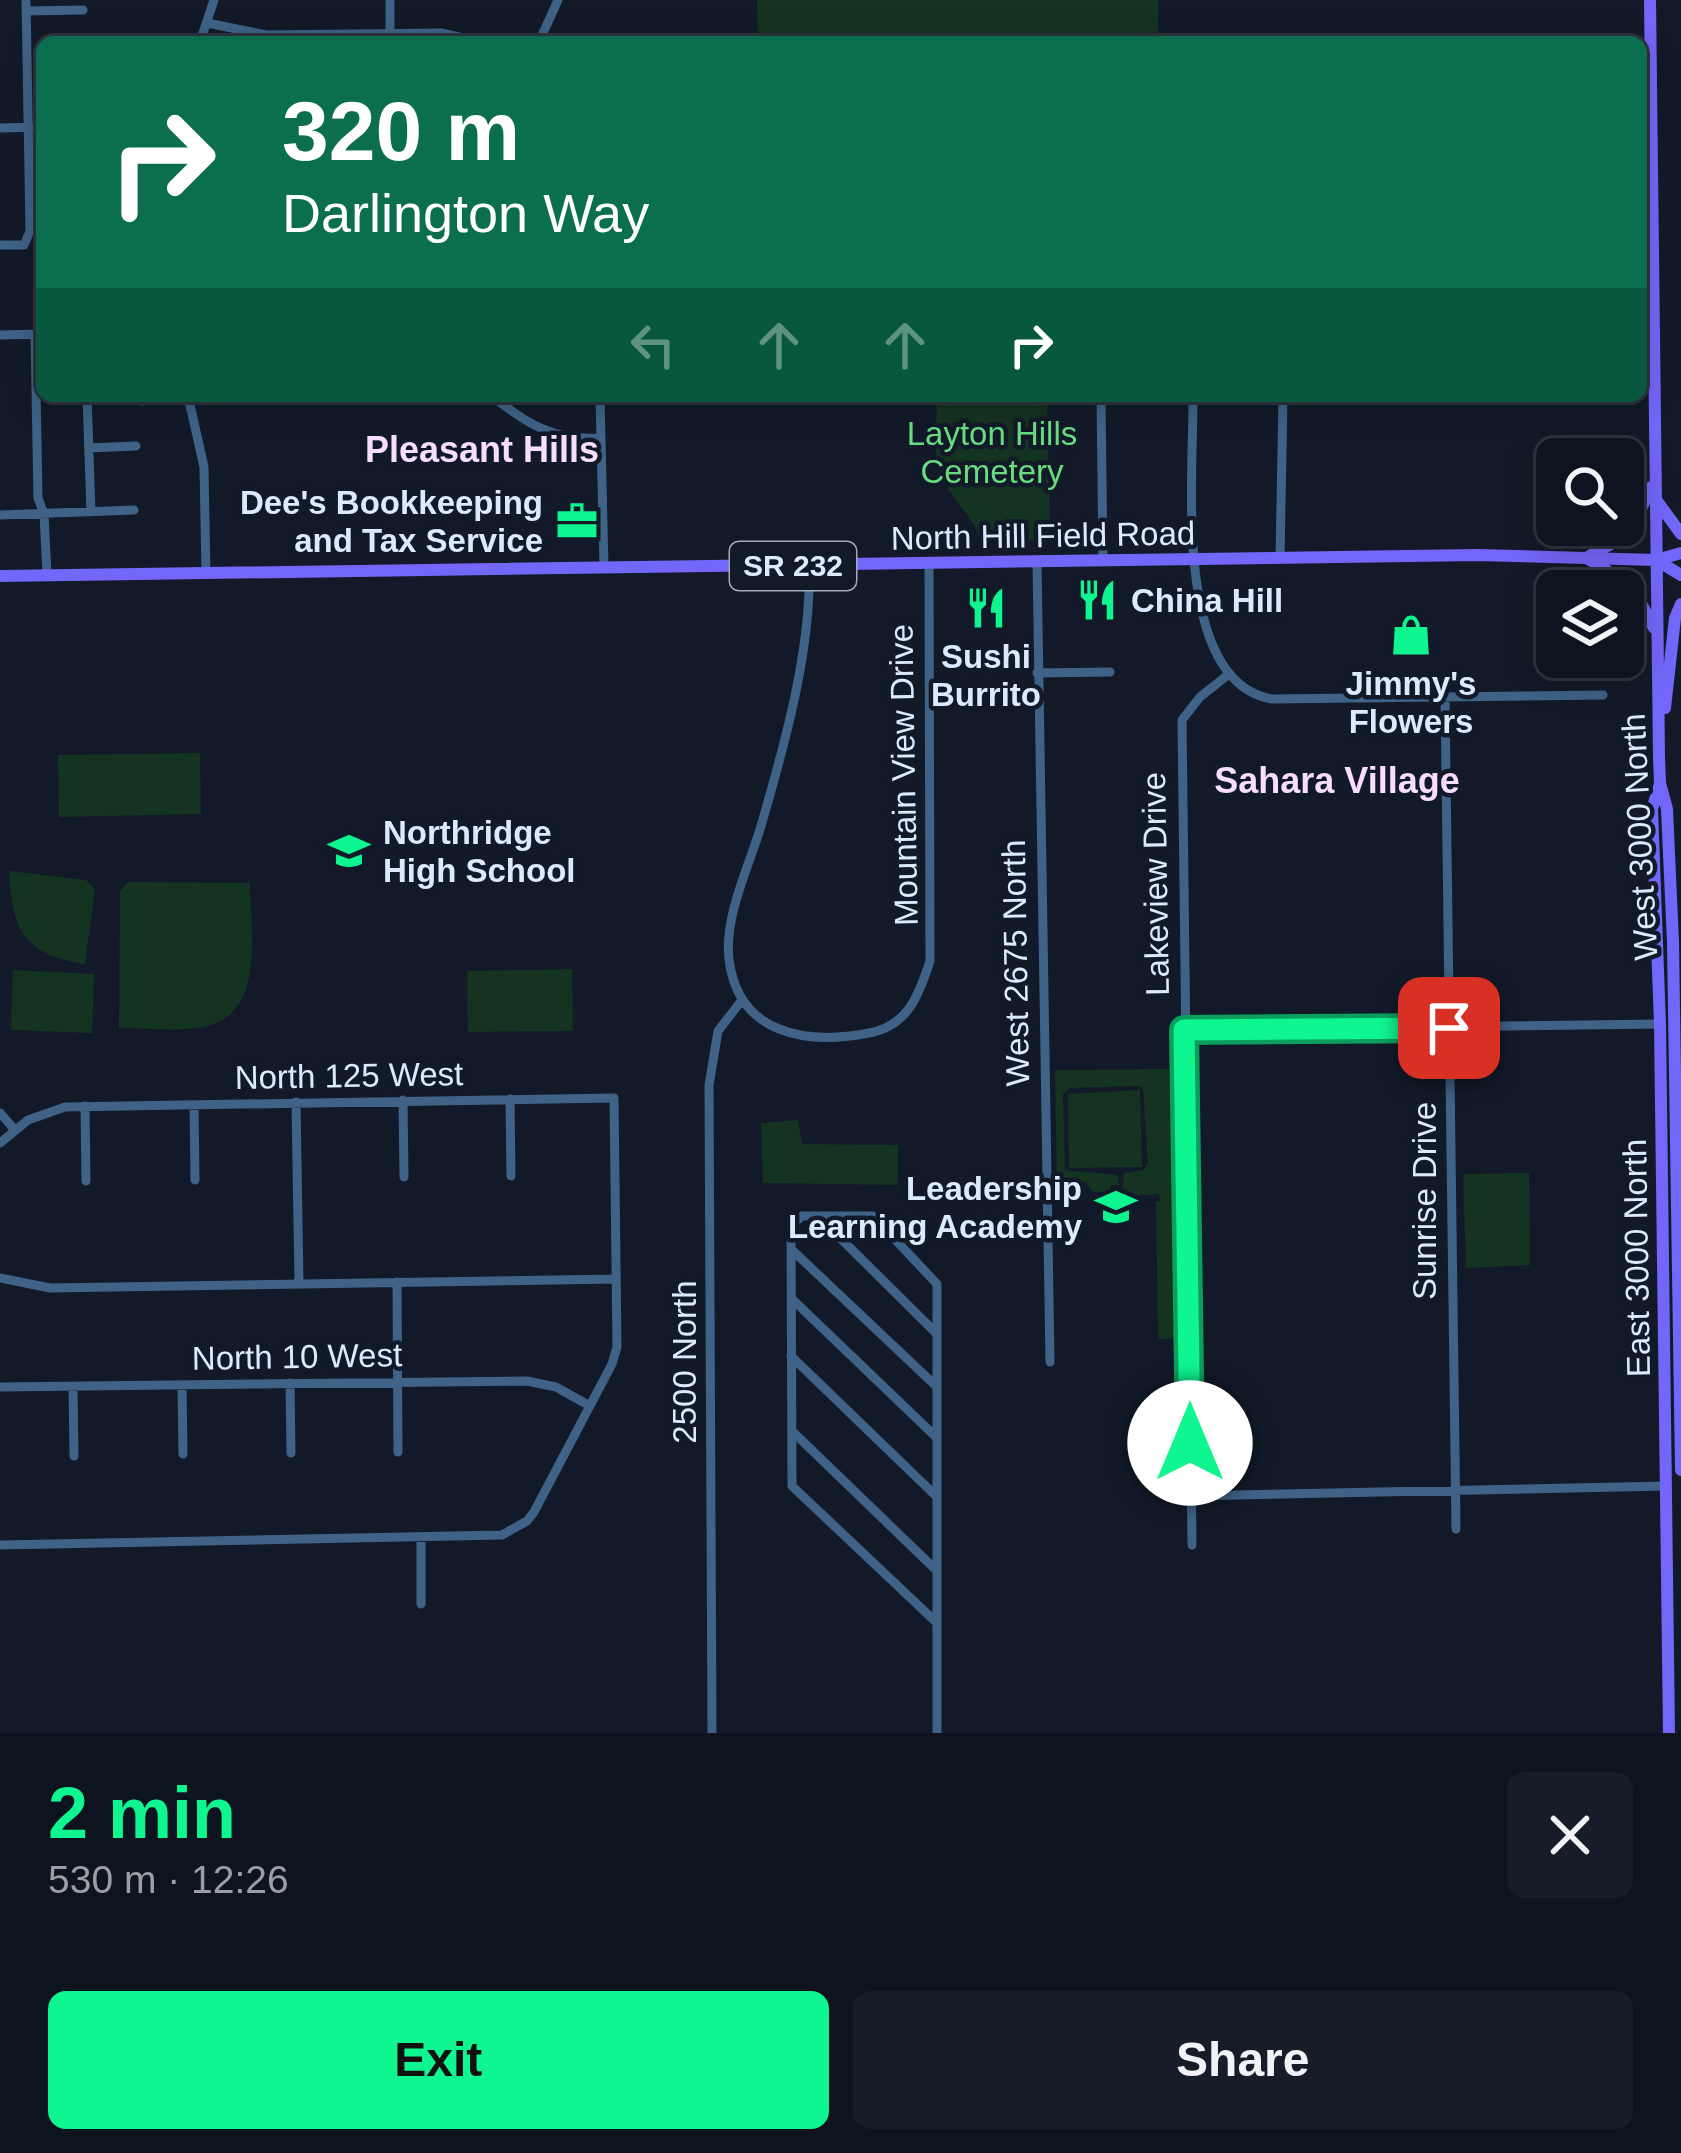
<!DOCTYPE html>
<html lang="en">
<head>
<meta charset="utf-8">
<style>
  :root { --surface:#0e141f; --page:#171d28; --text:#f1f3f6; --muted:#9b9ea4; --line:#2e333d; --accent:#0ff58f }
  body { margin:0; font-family:Arial,sans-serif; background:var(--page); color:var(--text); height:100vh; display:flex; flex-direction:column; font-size:45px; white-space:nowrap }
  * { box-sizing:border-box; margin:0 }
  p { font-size:39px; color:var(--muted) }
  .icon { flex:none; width:66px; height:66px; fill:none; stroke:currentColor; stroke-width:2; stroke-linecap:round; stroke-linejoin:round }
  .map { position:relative; height:1733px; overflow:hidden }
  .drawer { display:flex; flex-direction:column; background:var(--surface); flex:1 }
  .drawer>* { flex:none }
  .banner { position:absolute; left:36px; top:36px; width:1611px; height:366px; border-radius:18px; box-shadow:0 6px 30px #0003,0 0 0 3px var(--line); background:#0b6e4f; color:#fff; overflow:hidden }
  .controls { position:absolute; left:1536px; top:438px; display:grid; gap:24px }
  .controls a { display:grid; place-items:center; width:108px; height:108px; border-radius:18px; background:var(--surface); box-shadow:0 6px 30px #0003,0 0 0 3px var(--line); font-size:60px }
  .pin { position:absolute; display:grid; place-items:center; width:102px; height:102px; color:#fff; margin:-51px; border-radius:24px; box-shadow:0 6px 18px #0006 }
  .me { position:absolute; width:132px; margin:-66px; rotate:0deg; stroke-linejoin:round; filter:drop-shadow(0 0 9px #0008) }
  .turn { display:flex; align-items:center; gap:42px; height:252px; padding:0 48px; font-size:54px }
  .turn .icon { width:156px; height:156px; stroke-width:2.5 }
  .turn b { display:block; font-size:84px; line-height:102px }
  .lanes { display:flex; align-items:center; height:114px; padding:0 48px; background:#0003; justify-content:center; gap:60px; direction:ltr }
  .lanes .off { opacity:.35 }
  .round { display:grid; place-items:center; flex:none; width:126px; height:126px; border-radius:18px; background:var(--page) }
  .headline { display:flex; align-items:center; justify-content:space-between; height:204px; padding:0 48px }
  h1 { font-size:72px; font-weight:600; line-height:90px; color:var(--accent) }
  .button { display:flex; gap:24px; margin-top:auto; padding:24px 48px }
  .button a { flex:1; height:138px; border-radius:18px; background:var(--accent); color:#111; font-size:48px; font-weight:600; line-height:138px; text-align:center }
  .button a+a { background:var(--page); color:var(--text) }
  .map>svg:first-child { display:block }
  .green { fill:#153321 }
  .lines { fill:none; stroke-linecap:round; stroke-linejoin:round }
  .minor { stroke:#3f6286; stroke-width:9 }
  .major { stroke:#7367f9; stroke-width:12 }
  .route-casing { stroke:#0a9f5d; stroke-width:30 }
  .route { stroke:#0ff58f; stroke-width:21 }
  .labels { text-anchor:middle; stroke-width:9; stroke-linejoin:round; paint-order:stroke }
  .shield { fill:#121a29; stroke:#9facbd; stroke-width:3 }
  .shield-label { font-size:30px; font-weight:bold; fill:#dbeafd }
  .park-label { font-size:33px; fill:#69dc80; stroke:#121a29 }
  .poi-label { font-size:33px; font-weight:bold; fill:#dbeafd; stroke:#121a29; text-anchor:end }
  .street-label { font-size:33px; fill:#dbeafd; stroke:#121a29 }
  .neighbourhood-label { font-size:36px; font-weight:bold; fill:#f8ddfe; stroke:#121a29 }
</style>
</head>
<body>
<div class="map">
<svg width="1681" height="1733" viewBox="0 0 1681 1733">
  <rect width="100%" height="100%" fill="#121a29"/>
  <!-- green -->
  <path class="green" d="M 757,0 L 1158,0 L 1158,40 L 758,42 Z
    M 937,396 L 1047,396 L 1050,540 L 980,541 C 979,521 944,494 938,465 C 933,444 937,418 937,396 Z
    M 200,753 L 201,814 L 59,817 L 58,755 Z
    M 9,871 L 86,880 L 95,889 L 85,964 C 23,954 12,930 9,871 Z
    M 128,882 L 250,883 C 250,931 267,1015 203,1027 C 176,1032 146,1028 119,1028 L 120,892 Z
    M 572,969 L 573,1031 L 468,1032 L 467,971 Z
    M 13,970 L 94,974 L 92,1033 L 11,1030 Z
    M 1178,1069 L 1181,1338 L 1158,1339 L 1156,1202 L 1160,1201 L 1159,1194 L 1121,1197 L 1124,1173 L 1143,1170 L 1148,1164 L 1143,1089 L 1139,1086 L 1070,1088 L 1063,1094 L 1065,1170 L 1118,1175 L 1119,1185 L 1111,1185 L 1110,1192 L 1093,1192 L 1086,1182 L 1057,1183 L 1055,1070 Z
    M 1140,1090 L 1142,1167 L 1069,1168 L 1068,1094 Z
    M 798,1120 L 802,1144 L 898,1145 L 898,1185 L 763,1183 L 761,1123 Z
    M 1529,1173 L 1530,1265 L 1466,1268 L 1463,1174 Z"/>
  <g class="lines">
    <!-- minor -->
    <path class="minor" d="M 390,0 L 390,42
      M 26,11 L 83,10
      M 207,23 L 266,35 L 441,33 L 481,42
      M 200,42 L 214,0
      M 539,42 L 558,0
      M 0,128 L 42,127
      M 0,245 L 24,245 L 30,231 L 26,0
      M 35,334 L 38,498 L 44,514 L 47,575
      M 0,335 L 42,334
      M 87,396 L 91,512
      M 141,396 L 142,401
      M 188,396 L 204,467 L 206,574
      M 492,396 C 527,424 554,441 601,438
      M 600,396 L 604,567
      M 1101,396 L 1103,562
      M 1193,396 C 1194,471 1171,682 1272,699 L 1603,695
      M 89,448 L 136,446
      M 0,515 L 134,510
      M 1280,559 L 1283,396
      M 1037,562 L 1050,1362
      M 809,566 C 812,648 784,747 761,826 C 749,867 724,916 729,959 C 738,1035 807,1045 869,1033 C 908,1026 919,995 930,961 L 929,564
      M 1037,673 L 1110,672
      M 1445,697 L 1456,1529
      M 1184,1030 L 1660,1024
      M 510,1099 L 511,1176
      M 403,1100 L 404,1177
      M 296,1102 L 299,1283
      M 194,1105 L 195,1180
      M 85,1106 L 86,1181
      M 0,1113 L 14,1129
      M 0,1143 L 28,1120 L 65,1107 L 614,1098 L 617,1347 L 612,1364 L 534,1512 L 527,1521 L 502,1535 L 0,1545
      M 818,1216 L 937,1334
      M 791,1249 L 937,1387
      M 0,1278 L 50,1288 L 616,1279
      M 397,1282 L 398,1452
      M 791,1298 L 936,1437
      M 791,1356 L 936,1496
      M 290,1383 L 291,1453
      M 182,1385 L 183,1454
      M 0,1387 L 527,1381 L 556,1387 L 590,1406
      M 73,1387 L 74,1456
      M 792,1431 L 935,1569
      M 1191,1496 L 1666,1486
      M 421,1539 L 421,1604
      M 1192,1545 L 1182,720 L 1200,697 L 1229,674
      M 937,1623 L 792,1486 L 791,1226 L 802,1216 L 873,1216 L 937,1284 L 937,1733
      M 712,1733 L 709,1085 L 718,1031 L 742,1000"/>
    <!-- major -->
    <path class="major" d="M 1650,0 L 1659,757 L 1660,783 L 1667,809 L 1673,942 L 1681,1470
      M 1654,497 L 1681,534
      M 1588,557 L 1630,533 L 1651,487
      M 1588,559 L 1632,586 L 1654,628
      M 1656,560 L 1681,575
      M 0,576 L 1477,555 L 1656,560 L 1681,553
      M 1665,708 L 1675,618 L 1681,604
      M 1660,784 L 1652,809 L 1660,1024 L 1669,1733"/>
  </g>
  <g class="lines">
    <!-- route casing -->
    <g class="route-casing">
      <path id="route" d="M 1190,1443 L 1184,1030 L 1449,1028"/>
    </g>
    <!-- route -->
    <use href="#route" class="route"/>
  </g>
  <!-- icons -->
  <defs>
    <g id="office-bare" transform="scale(3.24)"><path d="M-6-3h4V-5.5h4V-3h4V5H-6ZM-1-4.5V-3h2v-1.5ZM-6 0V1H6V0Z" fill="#0ff58f" stroke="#121a29" stroke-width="2.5" paint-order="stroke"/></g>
    <g id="restaurant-bare" transform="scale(3.24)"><path d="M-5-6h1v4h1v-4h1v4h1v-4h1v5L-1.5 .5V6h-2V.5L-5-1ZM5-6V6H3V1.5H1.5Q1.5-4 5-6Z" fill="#0ff58f" stroke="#121a29" stroke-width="2.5" paint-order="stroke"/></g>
    <g id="shop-bare" transform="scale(3.24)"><path d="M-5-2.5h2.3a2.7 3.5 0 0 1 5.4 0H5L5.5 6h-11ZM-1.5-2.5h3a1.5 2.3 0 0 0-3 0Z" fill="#0ff58f" stroke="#121a29" stroke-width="2.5" paint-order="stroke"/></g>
    <g id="school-bare" transform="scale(3.24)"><path d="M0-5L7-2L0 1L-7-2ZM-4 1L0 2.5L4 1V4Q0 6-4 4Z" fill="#0ff58f" stroke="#121a29" stroke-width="2.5" paint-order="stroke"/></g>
  </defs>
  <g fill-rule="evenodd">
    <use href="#office-bare" x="577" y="521"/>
    <use href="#restaurant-bare" x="1097" y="600"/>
    <use href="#restaurant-bare" x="986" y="608"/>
    <use href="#shop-bare" x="1411" y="635"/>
    <use href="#school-bare" x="349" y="851"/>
    <use href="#school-bare" x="1116" y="1207"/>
  </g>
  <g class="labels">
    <!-- shield labels -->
    <rect class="shield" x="730" y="542" width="126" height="48" rx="9"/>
    <g class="shield-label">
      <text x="793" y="576">SR 232</text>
    </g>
    <!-- park labels -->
    <g class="park-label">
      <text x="992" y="445">Layton Hills<tspan x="992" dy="38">Cemetery</tspan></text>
    </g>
    <!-- poi labels -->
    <g class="poi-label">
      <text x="543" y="514">Dee's Bookkeeping<tspan x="543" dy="38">and Tax Service</tspan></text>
      <text x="1131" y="612" text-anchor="start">China Hill</text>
      <text x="986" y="668" text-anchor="middle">Sushi<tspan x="986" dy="38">Burrito</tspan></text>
      <text x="1411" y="695" text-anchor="middle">Jimmy's<tspan x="1411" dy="38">Flowers</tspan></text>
      <text x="383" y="844" text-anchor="start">Northridge<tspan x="383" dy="38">High School</tspan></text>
      <text x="1082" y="1200">Leadership<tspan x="1082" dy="38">Learning Academy</tspan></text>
    </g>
    <!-- street labels -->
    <g class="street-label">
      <text transform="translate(1043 535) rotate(-1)" y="12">North Hill Field Road</text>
      <text transform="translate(903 775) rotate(-91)" y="12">Mountain View Drive</text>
      <text transform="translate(1639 837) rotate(-93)" y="12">West 3000 North</text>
      <text transform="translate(1155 884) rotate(-91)" y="12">Lakeview Drive</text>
      <text transform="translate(1015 963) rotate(-91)" y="12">West 2675 North</text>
      <text transform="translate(349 1075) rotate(-1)" y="12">North 125 West</text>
      <text transform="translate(1424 1201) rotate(-90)" y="12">Sunrise Drive</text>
      <text transform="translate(1636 1258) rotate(-91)" y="12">East 3000 North</text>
      <text transform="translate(297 1356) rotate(-1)" y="12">North 10 West</text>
      <text transform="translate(684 1362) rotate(-90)" y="12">2500 North</text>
    </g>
    <!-- neighbourhood labels -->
    <g class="neighbourhood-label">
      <text x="482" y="462">Pleasant Hills</text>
      <text x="1337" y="793">Sahara Village</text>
    </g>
  </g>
</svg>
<div class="controls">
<a><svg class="icon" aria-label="search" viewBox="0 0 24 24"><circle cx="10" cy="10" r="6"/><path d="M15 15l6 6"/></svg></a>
<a><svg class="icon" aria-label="layers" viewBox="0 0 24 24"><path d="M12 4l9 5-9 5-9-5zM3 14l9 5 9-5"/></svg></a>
</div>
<div class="pin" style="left:1449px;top:1028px;background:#d93025"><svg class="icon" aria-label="arrive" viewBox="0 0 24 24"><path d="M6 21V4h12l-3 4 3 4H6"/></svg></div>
<svg class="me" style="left:1190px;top:1443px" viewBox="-20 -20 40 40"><circle r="19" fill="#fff"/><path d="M0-13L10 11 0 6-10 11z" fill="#0ff58f"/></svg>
<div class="banner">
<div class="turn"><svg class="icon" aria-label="right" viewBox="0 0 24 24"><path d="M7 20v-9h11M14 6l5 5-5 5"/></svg><div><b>320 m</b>Darlington Way</div></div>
<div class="lanes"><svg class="icon off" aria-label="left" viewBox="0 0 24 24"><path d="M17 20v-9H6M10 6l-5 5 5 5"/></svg><svg class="icon off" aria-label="ahead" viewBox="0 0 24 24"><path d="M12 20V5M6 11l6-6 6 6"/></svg><svg class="icon off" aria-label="ahead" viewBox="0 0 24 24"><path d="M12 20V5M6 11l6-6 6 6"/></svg><svg class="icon" aria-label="right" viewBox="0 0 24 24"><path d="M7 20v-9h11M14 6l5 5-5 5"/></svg></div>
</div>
</div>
<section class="drawer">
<div class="headline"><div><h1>2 min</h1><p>530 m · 12:26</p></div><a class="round"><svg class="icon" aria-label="close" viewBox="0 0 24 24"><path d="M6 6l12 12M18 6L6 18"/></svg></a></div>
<div class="button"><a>Exit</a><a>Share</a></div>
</section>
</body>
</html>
